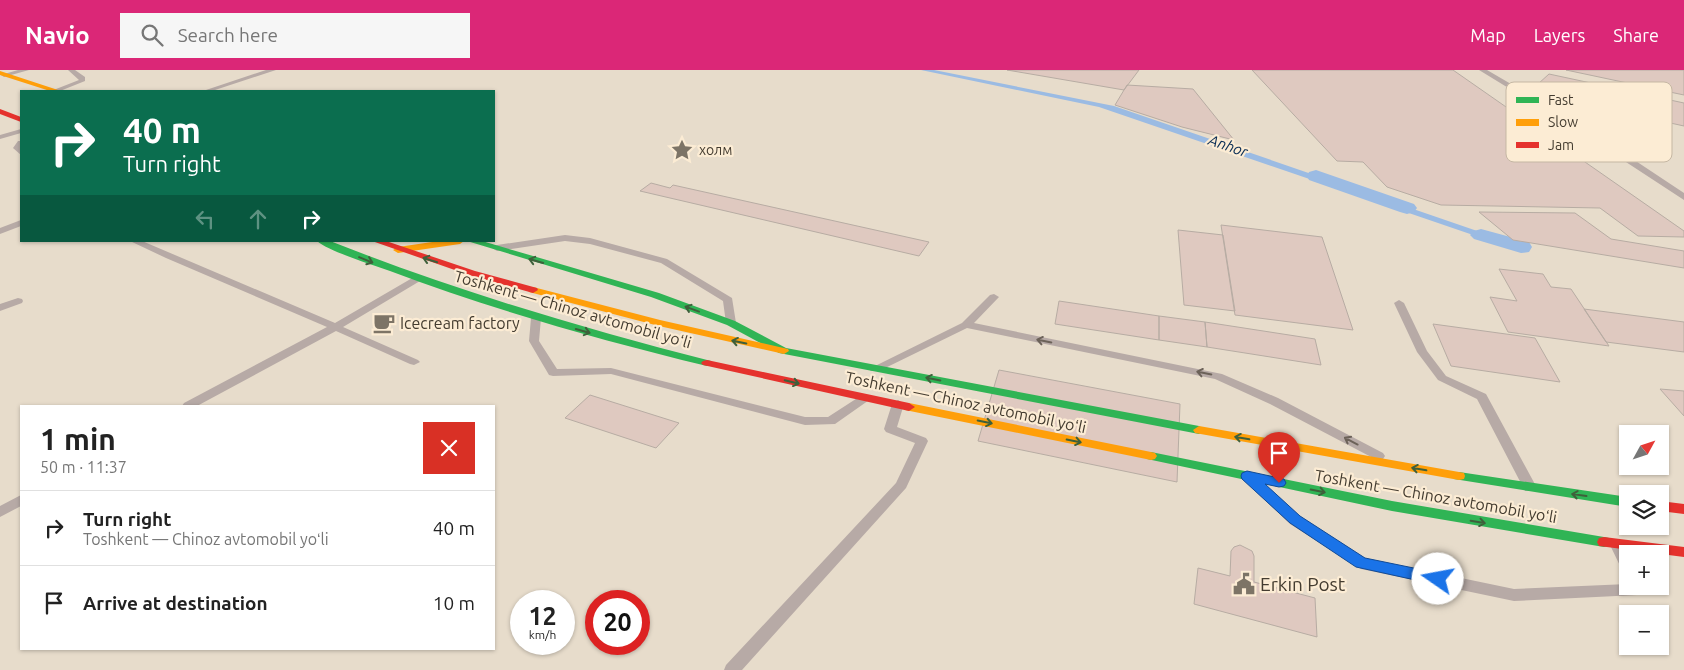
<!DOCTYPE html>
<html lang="en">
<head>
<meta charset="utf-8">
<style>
  :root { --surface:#fff; --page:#f6f6f6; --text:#222; --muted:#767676; --line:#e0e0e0; --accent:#db2777 }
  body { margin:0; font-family:Ubuntu,sans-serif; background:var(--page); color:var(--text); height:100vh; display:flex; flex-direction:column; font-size:19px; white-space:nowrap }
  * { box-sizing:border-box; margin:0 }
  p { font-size:16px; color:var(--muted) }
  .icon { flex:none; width:28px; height:28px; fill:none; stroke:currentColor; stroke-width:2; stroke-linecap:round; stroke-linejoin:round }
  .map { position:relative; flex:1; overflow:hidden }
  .drawer { position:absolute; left:20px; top:335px; width:475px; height:245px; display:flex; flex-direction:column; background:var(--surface); border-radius:0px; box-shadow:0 1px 4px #0004 }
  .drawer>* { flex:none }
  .guide { position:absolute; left:20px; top:20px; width:475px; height:152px; border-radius:0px; box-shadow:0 1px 4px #0004; background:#0b6e4f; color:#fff; overflow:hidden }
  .needle { width:32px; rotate:50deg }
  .controls { position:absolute; left:1619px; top:355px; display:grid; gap:10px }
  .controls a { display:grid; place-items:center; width:50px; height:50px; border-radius:0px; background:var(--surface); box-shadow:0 1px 4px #0004; font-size:25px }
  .speed { position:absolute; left:510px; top:520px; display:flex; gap:10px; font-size:25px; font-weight:700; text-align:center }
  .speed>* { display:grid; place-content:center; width:65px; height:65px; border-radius:50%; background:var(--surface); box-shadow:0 1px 4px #0004; line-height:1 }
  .speed small { font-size:12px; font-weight:400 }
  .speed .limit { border:8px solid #d22; background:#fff; color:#111 }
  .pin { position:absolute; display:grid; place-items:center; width:42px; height:42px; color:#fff; margin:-51px -21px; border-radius:50% 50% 50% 0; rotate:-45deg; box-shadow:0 0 5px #0007 }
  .pin .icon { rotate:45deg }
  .me { position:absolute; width:55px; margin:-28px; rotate:282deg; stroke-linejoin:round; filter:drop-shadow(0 0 4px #0008) }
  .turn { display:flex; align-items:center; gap:18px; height:105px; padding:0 20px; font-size:22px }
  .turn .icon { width:65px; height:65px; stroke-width:2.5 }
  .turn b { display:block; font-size:35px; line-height:42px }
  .lanes { display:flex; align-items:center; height:48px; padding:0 20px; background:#0003; justify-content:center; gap:25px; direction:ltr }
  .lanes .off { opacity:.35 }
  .round { display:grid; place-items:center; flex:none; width:52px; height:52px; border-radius:0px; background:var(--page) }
  .summary { display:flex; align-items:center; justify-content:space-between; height:85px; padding:0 20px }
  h1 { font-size:30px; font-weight:700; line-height:38px }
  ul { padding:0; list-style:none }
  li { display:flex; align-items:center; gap:15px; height:75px; padding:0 20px; border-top:1px solid var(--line) }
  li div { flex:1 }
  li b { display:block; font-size:19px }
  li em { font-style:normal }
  header { display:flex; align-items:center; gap:30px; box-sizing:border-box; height:70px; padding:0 25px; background:var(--accent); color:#fff }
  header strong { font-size:24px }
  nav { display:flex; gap:28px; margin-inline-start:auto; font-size:18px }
  .search { width:350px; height:45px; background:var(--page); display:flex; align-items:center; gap:12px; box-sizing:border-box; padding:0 18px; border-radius:0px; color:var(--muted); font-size:19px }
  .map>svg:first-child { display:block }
  .water { fill:#9bbbe3 }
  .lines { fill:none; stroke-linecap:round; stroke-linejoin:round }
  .canal { fill:#9bbbe3; fill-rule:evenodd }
  .building { fill:#dfc9c0; stroke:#b7aca3 }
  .lane { fill:#b7aaa6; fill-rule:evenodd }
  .fast { fill:#30b455; fill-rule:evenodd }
  .slow { fill:#ff9f0a; fill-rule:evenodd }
  .jam { fill:#e5322d; fill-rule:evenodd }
  .oneway { stroke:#3e603b }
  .oneway2 { stroke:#6c6259 }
  .route { fill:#1a73e8; stroke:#114b97 }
  .labels { text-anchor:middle; stroke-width:4.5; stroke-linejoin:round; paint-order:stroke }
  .far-poi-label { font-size:14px; fill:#443c30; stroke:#fcecd4; text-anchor:start }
  .far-water-label { font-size:15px; font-style:italic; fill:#082c54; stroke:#fcecd4 }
  .street-label { font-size:16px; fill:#443c30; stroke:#fcecd4 }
  .poi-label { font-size:16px; fill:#443c30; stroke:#fcecd4; text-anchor:start }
  .near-poi-label { font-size:19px; fill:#443c30; stroke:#fcecd4; text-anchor:start }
  .key { fill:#fcecd4; stroke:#c5b7a3; stroke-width:1 }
  .key-label { font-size:14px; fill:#443c30 }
</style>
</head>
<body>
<header>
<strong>Navio</strong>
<div class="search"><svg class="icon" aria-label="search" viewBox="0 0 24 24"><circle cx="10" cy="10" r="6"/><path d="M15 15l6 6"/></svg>Search here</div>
<nav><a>Map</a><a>Layers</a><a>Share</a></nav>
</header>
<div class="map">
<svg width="1684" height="600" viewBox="0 0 1684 600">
  <rect width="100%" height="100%" fill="#e7dccb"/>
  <!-- water -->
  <path class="water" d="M 921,0 L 934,0 L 1114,36 L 1515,174 L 1514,179 L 1099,37 Z"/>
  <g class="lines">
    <!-- canal -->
    <path class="canal" d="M 1316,100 L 1414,134 L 1417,138 L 1414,142 L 1407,144 L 1400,142 L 1309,110 L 1307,106 L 1309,102 Z
      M 1481,159 L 1529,172 L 1532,177 L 1529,182 L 1521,183 L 1474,169 L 1470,165 L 1474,161 Z"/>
  </g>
  <!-- building -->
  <path class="building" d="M 1007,0 L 1139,0 L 1124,20 Z
    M 1252,0 L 1453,0 L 1684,161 L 1684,167 L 1638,166 L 1600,138 L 1441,135 L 1387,117 L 1363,92 L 1337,91 Z
    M 1566,0 L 1684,0 L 1684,25 Z
    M 1549,4 L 1684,33 L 1684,56 L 1607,39 L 1613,31 L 1538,14 Z
    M 1127,15 L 1193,19 L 1234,70 L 1182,57 L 1115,35 Z
    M 651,113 L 670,118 L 673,115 L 929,172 L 919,186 L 640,121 Z
    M 1479,142 L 1575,143 L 1611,169 L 1684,181 L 1684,198 L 1513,170 Z
    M 1221,155 L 1322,167 L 1353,260 L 1235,245 Z
    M 1178,160 L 1223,165 L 1235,241 L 1184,235 Z
    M 1499,199 L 1543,204 L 1551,217 L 1571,219 L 1609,276 L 1508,262 L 1490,227 L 1517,231 Z
    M 1059,231 L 1159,246 L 1159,270 L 1055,254 Z
    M 1584,239 L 1684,252 L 1684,282 L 1606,272 Z
    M 1159,246 L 1205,252 L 1207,277 L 1159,270 Z
    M 1205,252 L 1315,269 L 1321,295 L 1207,277 Z
    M 1433,254 L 1535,268 L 1560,312 L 1451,296 Z
    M 999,300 L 1180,334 L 1177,412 L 978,371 Z
    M 1660,319 L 1684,321 L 1684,346 Z
    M 590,325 L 679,353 L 656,378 L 565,348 Z
    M 1240,475 L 1252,481 L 1254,486 L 1254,512 L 1315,528 L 1317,567 L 1194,534 L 1198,498 L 1230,506 L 1231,481 L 1234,477 Z"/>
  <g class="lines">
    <!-- lane -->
    <path class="lane" d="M 18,0 L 29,0 L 4,7 L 1,5 Z
      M 68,0 L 75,0 L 85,7 L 85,11 L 60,21 L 51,21 L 79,10 Z
      M 266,0 L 276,0 L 212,21 L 203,21 Z
      M 1479,0 L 1487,0 L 1580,54 L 1684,123 L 1684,130 L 1574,58 Z
      M 21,59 L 21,63 L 0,69 L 0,65 Z
      M 18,71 L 21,71 L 21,85 L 13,78 Z
      M 21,150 L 21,156 L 0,164 L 0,158 Z
      M 565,165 L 590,168 L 667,189 L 732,228 L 736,253 L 731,256 L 726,253 L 723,231 L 661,193 L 590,174 L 565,171 L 497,181 L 492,178 L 497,175 Z
      M 130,171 L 142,171 L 335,253 L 414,207 L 420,207 L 422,209 L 420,211 L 343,257 L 418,290 L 420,292 L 414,295 L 410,294 L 336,261 L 197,336 L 182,336 L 184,333 L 327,257 L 166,188 Z
      M 994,224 L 999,227 L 974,253 L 1222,304 L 1278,328 L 1383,383 L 1385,386 L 1383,389 L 1375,389 L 1270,334 L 1215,309 L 967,258 L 879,301 L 871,301 L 869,299 L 962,253 L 990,225 Z
      M 18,228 L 22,229 L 23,231 L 22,233 L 0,241 L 0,234 Z
      M 1399,230 L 1404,233 L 1427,281 L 1446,306 L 1486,324 L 1537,418 L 1535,421 L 1525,421 L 1477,329 L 1438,310 L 1417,282 L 1394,233 Z
      M 536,245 L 541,248 L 539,271 L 557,299 L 611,298 L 805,347 L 828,347 L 862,325 L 870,325 L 872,328 L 835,354 L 805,355 L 611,304 L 553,306 L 549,305 L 529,271 L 531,248 Z
      M 898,330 L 904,334 L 897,357 L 926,368 L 928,371 L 906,418 L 742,600 L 724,600 L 726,595 L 896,413 L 915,373 L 886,362 L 884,359 L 892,334 Z
      M 1254,407 L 1259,409 L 1300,446 L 1365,488 L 1514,519 L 1628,514 L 1628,516 L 1643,516 L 1644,519 L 1642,523 L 1637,525 L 1514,531 L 1361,499 L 1290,454 L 1249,415 L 1247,412 L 1249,409 Z
      M 21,425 L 21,436 L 0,447 L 0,436 Z
      M 1617,470 L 1622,471 L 1628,484 L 1628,503 L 1623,502 L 1610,475 L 1612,471 Z"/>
    <!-- fast -->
    <path class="fast" d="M 317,171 L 330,171 C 454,220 581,258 711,291 L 713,293 L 707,296 C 600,270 494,240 390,201 C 373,195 328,181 317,171 Z
      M 467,171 L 482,171 L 659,223 L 735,251 L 786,278 L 1199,356 L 1205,360 L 1199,364 L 779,283 L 727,255 L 651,227 Z
      M 1151,382 L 1392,431 L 1604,467 L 1609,468 L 1611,472 L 1609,476 L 1604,477 L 1392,441 L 1147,389 L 1145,386 L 1147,383 Z
      M 1459,402 L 1628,427 L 1628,437 L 1454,409 L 1453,406 L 1454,403 Z"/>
    <!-- slow -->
    <path class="slow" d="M 0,1 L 58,20 L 59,21 L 50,21 L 0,5 Z
      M 439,171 L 464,171 L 460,174 L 398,183 L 393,180 L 398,177 Z
      M 533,217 L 660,250 L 788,279 L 789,281 L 784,284 L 659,256 L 529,222 L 528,220 L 529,218 Z
      M 909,333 L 1151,382 L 1155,383 L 1157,386 L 1155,389 L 1151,390 L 905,340 L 903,337 L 905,334 Z
      M 1199,356 L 1459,402 L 1464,403 L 1465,406 L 1464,409 L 1459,410 L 1195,363 L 1193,360 Z"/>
    <!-- jam -->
    <path class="jam" d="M 0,39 L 21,47 L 21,52 L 0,44 Z
      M 372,171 L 386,171 L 475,201 L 537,218 L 538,220 L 533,223 L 469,205 Z
      M 707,290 L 909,333 L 915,337 L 909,341 L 703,295 L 701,293 L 703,291 Z
      M 1660,431 L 1684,434 L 1684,444 L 1660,441 Z
      M 1604,467 L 1684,477 L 1684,487 L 1599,476 L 1597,472 L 1599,468 Z"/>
  </g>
  <!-- one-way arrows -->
  <defs><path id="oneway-shaft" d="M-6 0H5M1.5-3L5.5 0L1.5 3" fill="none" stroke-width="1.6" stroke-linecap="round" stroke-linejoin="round" transform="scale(1.25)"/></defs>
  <g class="oneway">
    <use href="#oneway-shaft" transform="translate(366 190) rotate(22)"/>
    <use href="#oneway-shaft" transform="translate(430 190) rotate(-163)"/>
    <use href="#oneway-shaft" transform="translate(536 191) rotate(-164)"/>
    <use href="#oneway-shaft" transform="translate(692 239) rotate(-160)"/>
    <use href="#oneway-shaft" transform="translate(583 261) rotate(16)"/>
    <use href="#oneway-shaft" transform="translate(739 272) rotate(-168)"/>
    <use href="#oneway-shaft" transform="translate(933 309) rotate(-169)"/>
    <use href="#oneway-shaft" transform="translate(792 312) rotate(13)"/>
    <use href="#oneway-shaft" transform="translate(985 352) rotate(12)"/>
    <use href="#oneway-shaft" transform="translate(1242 368) rotate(-170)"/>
    <use href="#oneway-shaft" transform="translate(1074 371) rotate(11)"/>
    <use href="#oneway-shaft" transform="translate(1419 399) rotate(-170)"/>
    <use href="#oneway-shaft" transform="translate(1318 421) rotate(11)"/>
    <use href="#oneway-shaft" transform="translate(1579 425) rotate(-172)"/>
    <use href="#oneway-shaft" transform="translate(1478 452) rotate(10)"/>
  </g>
  <g class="oneway2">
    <use href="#oneway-shaft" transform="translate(1044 271) rotate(-169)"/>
    <use href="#oneway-shaft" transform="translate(1204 303) rotate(-169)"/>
    <use href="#oneway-shaft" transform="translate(1351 371) rotate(-152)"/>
  </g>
  <!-- route -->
  <path class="route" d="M 1247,401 L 1284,409 L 1286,413 L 1284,416 L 1279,417 L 1265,414 L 1300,446 L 1365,488 L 1438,503 L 1443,505 L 1445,509 L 1443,513 L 1438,515 L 1356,497 L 1290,453 L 1242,409 L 1241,406 L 1242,403 Z"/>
  <!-- icons -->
  <defs>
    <g id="sight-bare" transform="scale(1.725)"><path d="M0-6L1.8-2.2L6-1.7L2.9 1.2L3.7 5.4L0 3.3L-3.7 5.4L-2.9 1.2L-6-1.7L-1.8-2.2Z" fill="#7d7466" stroke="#fcecd4" stroke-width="2.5" paint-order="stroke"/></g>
    <g id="cafe-bare" transform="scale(1.725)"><path d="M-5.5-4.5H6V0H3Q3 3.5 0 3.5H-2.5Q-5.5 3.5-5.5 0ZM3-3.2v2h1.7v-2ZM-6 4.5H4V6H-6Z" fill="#7d7466" stroke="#fcecd4" stroke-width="2.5" paint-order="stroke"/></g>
    <g id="civic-bare" transform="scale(1.725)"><path d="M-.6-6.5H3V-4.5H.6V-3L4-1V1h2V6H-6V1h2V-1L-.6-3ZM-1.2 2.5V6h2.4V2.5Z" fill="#7d7466" stroke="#fcecd4" stroke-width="2.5" paint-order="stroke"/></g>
  </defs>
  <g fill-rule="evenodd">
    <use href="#sight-bare" x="682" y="80"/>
    <use href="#cafe-bare" x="384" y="253"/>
    <use href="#civic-bare" x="1244" y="514"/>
  </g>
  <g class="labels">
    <!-- far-poi labels -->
    <g class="far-poi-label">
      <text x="699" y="85">холм</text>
    </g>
    <!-- far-water labels -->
    <g class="far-water-label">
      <text transform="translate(1228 76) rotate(19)" y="5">Anhor</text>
    </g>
    <!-- street labels -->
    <g class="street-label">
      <text transform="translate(573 239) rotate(16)" y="6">Toshkent — Chinoz avtomobil yoʻli</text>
      <text transform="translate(966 332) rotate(12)" y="6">Toshkent — Chinoz avtomobil yoʻli</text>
      <text transform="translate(1436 426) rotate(10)" y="6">Toshkent — Chinoz avtomobil yoʻli</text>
    </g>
    <!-- poi labels -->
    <g class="poi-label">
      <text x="400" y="259">Icecream factory</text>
    </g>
    <!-- near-poi labels -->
    <g class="near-poi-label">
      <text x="1260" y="521">Erkin Post</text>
    </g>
  </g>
  <!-- legend -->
  <rect x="1506" y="12" width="166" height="80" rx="8" class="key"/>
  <rect x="1516" y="27" width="23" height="6" fill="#30b455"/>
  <rect x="1516" y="49" width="23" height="7" fill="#ff9f0a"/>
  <rect x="1516" y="72" width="23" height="6" fill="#e5322d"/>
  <g class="key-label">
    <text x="1548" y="35">Fast</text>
    <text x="1548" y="57">Slow</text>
    <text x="1548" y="80">Jam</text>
  </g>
</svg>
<div class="controls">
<a><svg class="needle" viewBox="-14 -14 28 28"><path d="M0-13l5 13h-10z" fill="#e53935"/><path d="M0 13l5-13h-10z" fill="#767676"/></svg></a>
<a><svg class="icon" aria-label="layers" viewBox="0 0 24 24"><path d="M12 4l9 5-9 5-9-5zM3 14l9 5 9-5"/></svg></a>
<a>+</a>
<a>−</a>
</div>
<div class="speed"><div>12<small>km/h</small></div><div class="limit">20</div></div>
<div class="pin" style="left:1279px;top:413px;background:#d93025"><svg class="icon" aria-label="arrive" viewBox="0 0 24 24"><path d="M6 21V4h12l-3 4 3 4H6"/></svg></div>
<svg class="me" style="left:1438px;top:509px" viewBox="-20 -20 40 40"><circle r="19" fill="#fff"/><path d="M0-13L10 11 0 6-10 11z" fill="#1a73e8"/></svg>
<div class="guide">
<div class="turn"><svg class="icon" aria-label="right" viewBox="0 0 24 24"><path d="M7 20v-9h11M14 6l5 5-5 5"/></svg><div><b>40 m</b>Turn right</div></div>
<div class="lanes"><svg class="icon off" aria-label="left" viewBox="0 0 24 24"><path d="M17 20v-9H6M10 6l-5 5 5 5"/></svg><svg class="icon off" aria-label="ahead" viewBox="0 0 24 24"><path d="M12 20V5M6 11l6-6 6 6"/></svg><svg class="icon" aria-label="right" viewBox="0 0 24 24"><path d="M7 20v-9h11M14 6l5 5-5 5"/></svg></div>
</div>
<section class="drawer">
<div class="summary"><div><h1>1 min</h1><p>50 m · 11:37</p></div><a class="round" style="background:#d93025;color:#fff"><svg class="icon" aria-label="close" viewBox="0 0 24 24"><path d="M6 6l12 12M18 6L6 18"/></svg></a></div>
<ul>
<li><svg class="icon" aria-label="right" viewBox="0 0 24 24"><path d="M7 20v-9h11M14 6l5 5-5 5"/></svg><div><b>Turn right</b><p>Toshkent — Chinoz avtomobil yoʻli</p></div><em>40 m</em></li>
<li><svg class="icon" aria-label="arrive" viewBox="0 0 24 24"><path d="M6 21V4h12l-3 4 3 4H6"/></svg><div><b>Arrive at destination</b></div><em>10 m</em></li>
</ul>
</section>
</div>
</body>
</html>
